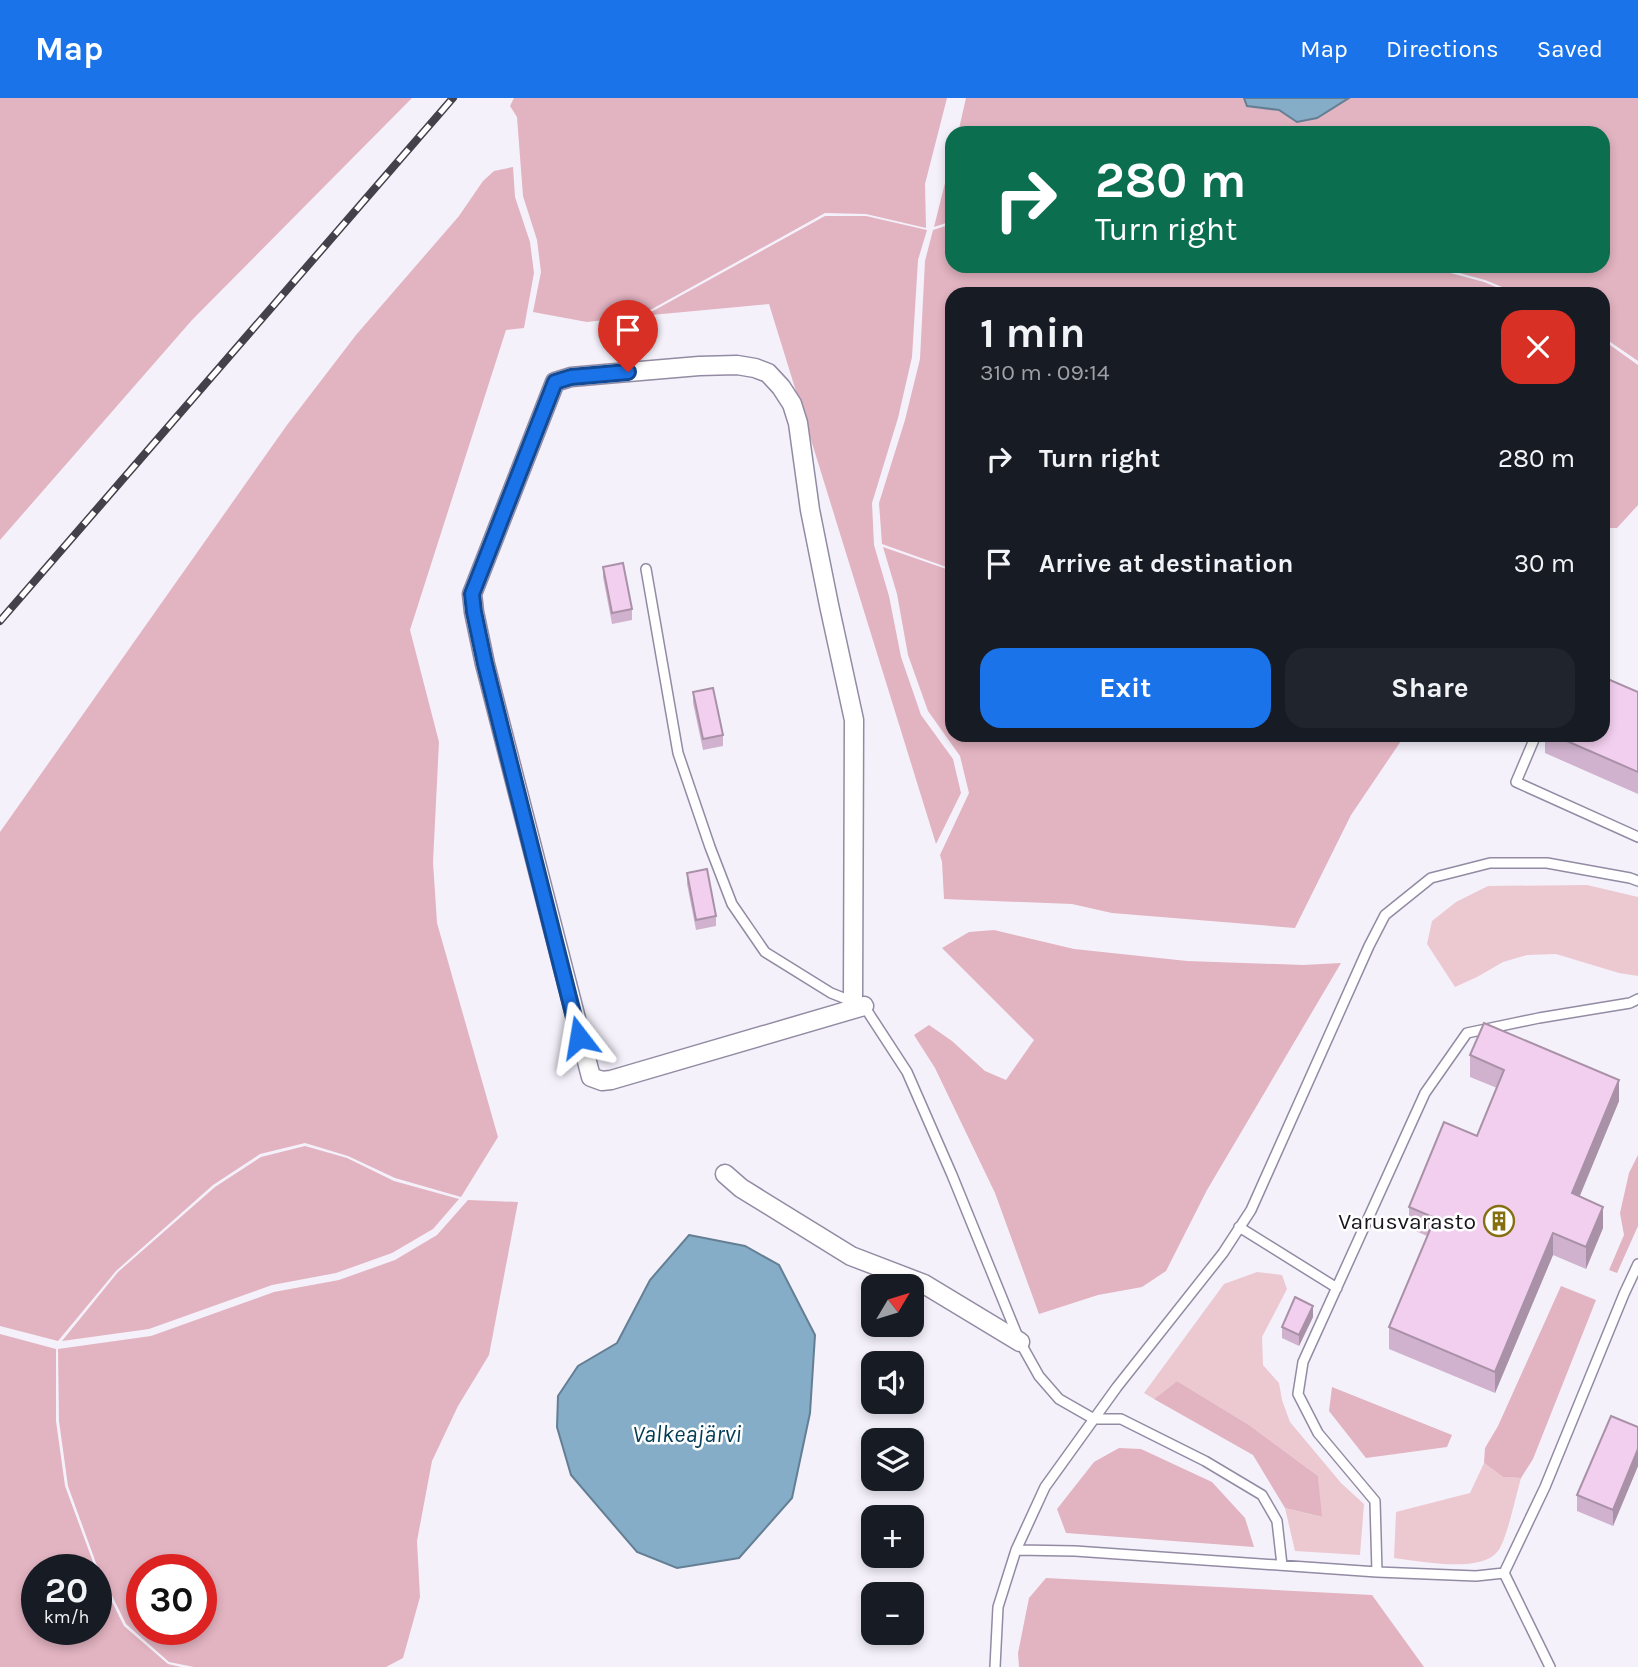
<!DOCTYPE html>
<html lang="en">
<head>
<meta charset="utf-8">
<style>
  :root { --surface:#171b24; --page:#20242c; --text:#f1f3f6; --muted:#9ea1a6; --accent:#1a73e8 }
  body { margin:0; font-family:Karla,sans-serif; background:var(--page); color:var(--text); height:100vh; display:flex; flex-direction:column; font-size:26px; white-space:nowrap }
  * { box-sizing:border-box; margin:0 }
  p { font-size:23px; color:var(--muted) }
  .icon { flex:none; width:38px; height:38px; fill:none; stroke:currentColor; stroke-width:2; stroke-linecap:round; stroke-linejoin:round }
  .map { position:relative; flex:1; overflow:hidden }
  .sheet { position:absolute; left:945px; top:189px; width:665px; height:455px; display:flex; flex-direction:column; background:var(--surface); border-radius:21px; box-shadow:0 4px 10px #0003 }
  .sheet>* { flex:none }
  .guide { position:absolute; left:945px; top:28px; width:665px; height:147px; border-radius:21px; box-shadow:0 4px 10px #0003; background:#0b6e4f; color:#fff; overflow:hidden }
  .needle { width:46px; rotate:52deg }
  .fabs { position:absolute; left:861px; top:1176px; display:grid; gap:14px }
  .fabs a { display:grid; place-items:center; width:63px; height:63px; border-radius:14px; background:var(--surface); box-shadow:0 4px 10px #0003; font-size:35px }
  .speed { position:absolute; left:21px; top:1456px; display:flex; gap:14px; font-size:35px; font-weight:700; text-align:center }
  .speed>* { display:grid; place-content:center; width:91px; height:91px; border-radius:50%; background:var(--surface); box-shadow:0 4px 10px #0003; line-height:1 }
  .speed small { font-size:18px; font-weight:400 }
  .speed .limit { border:10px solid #d22; background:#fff; color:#111 }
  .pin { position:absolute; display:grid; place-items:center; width:60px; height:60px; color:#fff; margin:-72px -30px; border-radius:50% 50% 50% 0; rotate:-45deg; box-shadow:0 0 7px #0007 }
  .pin .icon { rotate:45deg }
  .me { position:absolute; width:77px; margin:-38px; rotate:346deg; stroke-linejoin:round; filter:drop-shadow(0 0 5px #0008) }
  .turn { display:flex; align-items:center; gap:24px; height:147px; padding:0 35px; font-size:32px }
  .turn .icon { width:91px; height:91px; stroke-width:2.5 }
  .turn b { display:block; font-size:49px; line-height:60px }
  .round { display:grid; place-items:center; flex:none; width:74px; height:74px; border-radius:21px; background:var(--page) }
  .headline { display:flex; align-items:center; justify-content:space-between; height:119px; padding:0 35px }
  h1 { font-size:42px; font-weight:700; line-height:52px }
  .cta { display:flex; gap:14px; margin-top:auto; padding:14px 35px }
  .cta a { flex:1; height:80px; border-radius:21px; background:var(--accent); color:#fff; font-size:28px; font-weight:700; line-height:80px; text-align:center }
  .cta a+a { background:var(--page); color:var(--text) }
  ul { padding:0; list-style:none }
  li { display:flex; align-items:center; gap:21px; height:105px; padding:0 35px }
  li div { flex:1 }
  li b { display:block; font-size:26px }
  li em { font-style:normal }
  header { display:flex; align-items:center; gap:42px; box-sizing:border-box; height:98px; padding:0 35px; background:var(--accent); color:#fff }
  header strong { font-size:33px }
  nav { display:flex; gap:38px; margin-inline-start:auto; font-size:24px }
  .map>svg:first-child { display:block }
  .green { fill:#ecc8d1 }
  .forest { fill:#e2b3c0; fill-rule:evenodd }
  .water { fill:#85adc7; stroke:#647f94; stroke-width:2 }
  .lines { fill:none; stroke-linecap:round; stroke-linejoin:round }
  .lane-casing { stroke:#928ba3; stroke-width:12 }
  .street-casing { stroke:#928ba3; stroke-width:21 }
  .lane { stroke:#fff; stroke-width:9 }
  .street { stroke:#fff; stroke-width:18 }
  .rail-casing { stroke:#44414a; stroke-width:8 }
  .rail { stroke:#fff; stroke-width:5; stroke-dasharray:16; stroke-linecap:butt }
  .wall { fill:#d0b2ce }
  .shaded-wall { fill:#a991a7 }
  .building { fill:#f2cfef; stroke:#a991a7; stroke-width:2 }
  .route-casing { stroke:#114b97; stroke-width:18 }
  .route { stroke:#1a73e8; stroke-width:12 }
  .labels { text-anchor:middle; stroke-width:5; stroke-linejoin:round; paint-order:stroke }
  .poi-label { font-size:23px; fill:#17141d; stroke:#fff; text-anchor:end }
  .water-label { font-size:24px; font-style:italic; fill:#033b55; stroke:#fff }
</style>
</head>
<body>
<header>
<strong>Map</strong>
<nav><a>Map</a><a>Directions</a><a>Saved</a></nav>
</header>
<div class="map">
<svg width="1638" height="1569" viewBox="0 0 1638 1569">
  <rect width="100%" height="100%" fill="#f4f1fb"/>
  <!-- green -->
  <path class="green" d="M 1587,787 L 1638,799 L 1638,878 L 1619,875 L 1556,856 L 1527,857 L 1503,864 L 1477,879 L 1455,889 L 1427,846 L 1432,823 L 1456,804 L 1488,788 Z
    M 1257,1174 L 1282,1177 L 1287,1191 L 1262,1239 L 1263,1267 L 1279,1285 L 1282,1302 L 1290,1324 L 1341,1385 L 1364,1406 L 1360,1457 L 1295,1453 L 1285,1410 L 1321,1419 L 1318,1378 L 1249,1327 L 1177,1283 L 1154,1301 L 1144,1295 L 1224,1186 Z
    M 1484,1365 L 1503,1379 L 1521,1380 C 1516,1397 1507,1441 1498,1453 C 1481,1476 1419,1463 1394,1460 L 1396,1414 L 1470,1395 Z"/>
  <!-- forest -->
  <path class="forest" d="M 0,0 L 412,0 L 192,222 L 0,442 Z
    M 514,0 L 947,0 L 925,86 L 926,130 L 866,116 L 825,115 L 652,211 L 614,221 L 587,224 L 533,214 L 541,174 L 537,142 L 523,98 L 517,19 L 510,8 Z
    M 966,0 L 1244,0 L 1247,8 L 1281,13 L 1297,24 L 1349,0 L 1638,0 L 1638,263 L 1603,239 L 1603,196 L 1519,196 L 1485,182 L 1434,168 L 1603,168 L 1603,35 L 958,35 Z
    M 952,57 L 952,123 L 934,129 Z
    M 513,69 L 515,99 L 530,144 L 534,175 L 524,230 L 506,232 L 410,532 L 439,644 L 433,764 L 437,825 L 498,1039 L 461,1099 L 395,1080 L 348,1058 L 305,1045 L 260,1056 L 213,1087 L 116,1173 L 58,1243 L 0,1228 L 0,734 L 287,327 L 356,237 L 459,118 L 483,83 L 494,73 Z
    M 825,118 L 866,118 L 927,132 L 918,162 L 912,259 L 898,320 L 872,405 L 874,447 L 889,498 L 901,559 L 921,617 L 953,661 L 961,695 L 936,746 L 769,206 L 630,219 L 653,213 Z
    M 952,126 L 952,168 L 1424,168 L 1484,184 L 1513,196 L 952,196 L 952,471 L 882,446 L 879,405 L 905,322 L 920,261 L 925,163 L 933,132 Z
    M 1603,242 L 1638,267 L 1638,407 L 1617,430 L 1603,430 Z
    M 883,449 L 952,473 L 952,637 L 1405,637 L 1351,717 L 1295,830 L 1112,815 L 1072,806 L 944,801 L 942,764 L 940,757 L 969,695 L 960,658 L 928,613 L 908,557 L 897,496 Z
    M 994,832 L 1074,851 L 1187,863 L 1303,867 L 1341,865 L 1207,1092 L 1166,1173 L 1142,1189 L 1098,1197 L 1039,1216 L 995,1095 L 935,970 L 914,937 L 929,927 L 952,943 L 985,973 L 1006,982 L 1034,942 L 942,850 L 969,834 Z
    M 305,1048 L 347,1060 L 394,1083 L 459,1101 L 433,1131 L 392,1155 L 336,1175 L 272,1187 L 149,1231 L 62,1243 L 118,1174 L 215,1089 L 261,1059 Z
    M 1638,1057 L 1638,1128 L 1617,1175 L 1609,1172 L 1624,1137 L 1620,1115 L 1629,1075 Z
    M 468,1102 L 518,1104 L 489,1257 L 458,1308 L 432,1363 L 417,1443 L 420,1499 L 403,1560 L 386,1569 L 194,1569 L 169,1564 L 126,1526 L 96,1465 L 68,1388 L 59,1323 L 58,1251 L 151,1238 L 274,1194 L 339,1182 L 395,1162 L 437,1137 ZM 142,1472 L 201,1472 L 201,1531 L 142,1531 Z
    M 1561,1188 L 1596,1202 L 1533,1361 L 1521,1380 L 1503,1379 L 1484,1365 L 1485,1350 L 1498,1328 Z
    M 0,1236 L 56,1251 L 56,1323 L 65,1388 L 96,1472 L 37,1472 L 37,1531 L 96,1531 L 96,1472 L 124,1528 L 168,1566 L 181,1569 L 0,1569 Z
    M 1177,1283 L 1249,1327 L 1318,1378 L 1322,1419 L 1285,1410 L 1253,1357 L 1154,1301 Z
    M 1332,1289 L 1452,1337 L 1447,1349 L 1366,1360 L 1329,1313 Z
    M 1119,1350 L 1141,1351 L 1212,1384 L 1245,1420 L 1254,1449 L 1066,1435 L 1057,1411 L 1094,1364 Z
    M 1046,1480 L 1372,1497 L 1424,1569 L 1019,1569 L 1018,1555 L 1029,1500 Z"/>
  <!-- water -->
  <path class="water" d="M 1244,0 L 1349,0 L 1317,20 L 1297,24 L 1279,12 L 1247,8 Z
    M 689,1137 L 745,1148 L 779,1167 L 815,1237 L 810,1315 L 792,1400 L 739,1460 L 677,1470 L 637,1454 L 571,1377 L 557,1329 L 558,1298 L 578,1268 L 617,1245 L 650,1182 Z"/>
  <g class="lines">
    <!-- lane casing -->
    <g class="lane-casing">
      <path id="lane" d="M 646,471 L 678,655 L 710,749 L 732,806 L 765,854 L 831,895 L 864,908 L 907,974 L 952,1077 L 1020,1244 L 1039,1278 L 1059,1301 L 1094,1321 L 1121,1321 L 1205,1363 L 1262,1397 L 1277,1423 L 1282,1467
        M 1536,637 L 1516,684 L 1638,739
        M 1239,1129 L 1337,1190
        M 1016,1452 L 1075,1453 L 1377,1474 L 1476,1478 L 1504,1475
        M 1377,1474 L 1375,1403 L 1318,1335 L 1298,1296 L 1303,1264 L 1425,995 L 1467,935 L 1539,920 L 1630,905 L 1638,901
        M 995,1569 L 998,1509 L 1016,1452 L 1045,1389 L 1117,1289 L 1223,1155 L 1251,1112 L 1369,848 L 1385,817 L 1431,780 L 1490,765 L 1547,765 L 1630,780 L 1638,783
        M 1550,1569 L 1504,1475 L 1545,1389 L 1624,1196 L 1638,1166"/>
    </g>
    <!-- street casing -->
    <g class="street-casing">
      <path id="street" d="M 853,904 L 854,622 L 829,507 L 810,412 L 798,325 L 792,306 L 781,289 L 768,275 L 755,270 L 737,267 L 699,268 L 605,276 L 571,279 L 555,284 L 472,496 L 474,514 L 485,566 L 591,979 L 602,983 L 611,982 L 864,908
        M 725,1076 L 741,1090 L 851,1158 L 924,1186 L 1020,1244"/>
    </g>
    <!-- lane -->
    <use href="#lane" class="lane"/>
    <!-- street -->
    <use href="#street" class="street"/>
    <!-- rail casing -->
    <g class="rail-casing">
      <path id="rail" d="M 0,523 L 453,0"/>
    </g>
    <!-- rail -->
    <use href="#rail" class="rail"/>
  </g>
  <!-- wall -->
  <path class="wall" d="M 603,469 L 632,511 L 632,522 L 612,526 L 603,479 Z
    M 693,594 L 723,637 L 723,648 L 703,652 L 693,605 Z
    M 1638,594 L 1638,696 L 1545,655 L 1545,637 L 1603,637 Z
    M 687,775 L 716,818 L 716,828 L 696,832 L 687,786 Z
    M 1470,957 L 1619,1003 L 1579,1098 L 1603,1130 L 1586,1171 L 1553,1157 L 1495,1295 L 1389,1251 L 1389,1229 L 1427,1138 L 1409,1130 L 1409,1109 L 1477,1038 L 1497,990 L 1470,979 Z
    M 1313,1219 L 1299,1248 L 1282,1240 L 1282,1229 Z
    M 1638,1329 L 1638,1368 L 1613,1428 L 1577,1413 L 1577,1397 Z"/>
  <!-- shaded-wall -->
  <path class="shaded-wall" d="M 1619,982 L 1619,1003 L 1572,1117 L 1572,1095 Z
    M 1603,1109 L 1603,1130 L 1586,1171 L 1586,1149 Z
    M 1553,1135 L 1553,1157 L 1495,1295 L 1495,1274 Z
    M 1313,1208 L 1313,1219 L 1299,1248 L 1299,1237 Z
    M 1638,1351 L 1638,1368 L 1613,1428 L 1613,1412 Z"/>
  <!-- building -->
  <path class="building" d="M 623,465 L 632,511 L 612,515 L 603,469 Z
    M 1603,579 L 1638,594 L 1638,674 L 1553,637 L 1603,637 Z
    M 713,590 L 723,637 L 703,641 L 693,594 Z
    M 707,771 L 716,818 L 696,822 L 687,775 Z
    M 1484,925 L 1619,982 L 1572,1095 L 1603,1109 L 1586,1149 L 1553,1135 L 1495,1274 L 1389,1229 L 1435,1120 L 1409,1109 L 1444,1024 L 1477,1038 L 1504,972 L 1470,957 Z
    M 1295,1199 L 1313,1208 L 1299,1237 L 1282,1229 Z
    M 1611,1318 L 1638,1329 L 1638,1351 L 1613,1412 L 1577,1397 Z"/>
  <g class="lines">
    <!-- route casing -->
    <g class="route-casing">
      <path id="route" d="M 579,939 L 485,566 L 474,514 L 472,496 L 555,284 L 571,279 L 628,274"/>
    </g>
    <!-- route -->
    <use href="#route" class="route"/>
  </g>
  <!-- icons -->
  <defs>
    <g id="building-ring" transform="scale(1.575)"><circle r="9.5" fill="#fff" stroke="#866f0e" stroke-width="1.5"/><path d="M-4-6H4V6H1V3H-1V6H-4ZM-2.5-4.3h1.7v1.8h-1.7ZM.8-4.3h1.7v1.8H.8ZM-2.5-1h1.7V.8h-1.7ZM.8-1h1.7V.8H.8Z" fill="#866f0e"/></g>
  </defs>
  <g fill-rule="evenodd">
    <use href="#building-ring" x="1499" y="1123"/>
  </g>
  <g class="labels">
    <!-- poi labels -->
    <g class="poi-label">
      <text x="1476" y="1131">Varusvarasto</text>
    </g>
    <!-- water labels -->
    <g class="water-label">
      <text x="687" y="1344">Valkeajärvi</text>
    </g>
  </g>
</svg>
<div class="fabs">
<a><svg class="needle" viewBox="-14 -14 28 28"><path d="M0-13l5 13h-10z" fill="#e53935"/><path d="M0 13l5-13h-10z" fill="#9ea1a6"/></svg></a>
<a><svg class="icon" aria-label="sound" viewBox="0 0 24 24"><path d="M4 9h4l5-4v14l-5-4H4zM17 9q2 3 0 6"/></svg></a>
<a><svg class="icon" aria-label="layers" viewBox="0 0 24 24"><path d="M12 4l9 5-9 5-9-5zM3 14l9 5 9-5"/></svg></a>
<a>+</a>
<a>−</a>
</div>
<div class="speed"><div>20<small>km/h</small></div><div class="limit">30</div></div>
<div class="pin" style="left:628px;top:274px;background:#d93025"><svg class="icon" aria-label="arrive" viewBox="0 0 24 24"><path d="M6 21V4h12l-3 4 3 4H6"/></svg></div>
<svg class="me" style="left:579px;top:939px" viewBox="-20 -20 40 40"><path d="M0-17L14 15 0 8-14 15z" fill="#1a73e8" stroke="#fff" stroke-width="4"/></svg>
<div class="guide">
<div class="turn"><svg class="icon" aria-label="right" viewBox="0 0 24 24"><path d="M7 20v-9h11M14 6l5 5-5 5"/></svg><div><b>280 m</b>Turn right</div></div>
</div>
<section class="sheet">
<div class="headline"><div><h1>1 min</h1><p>310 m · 09:14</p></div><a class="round" style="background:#d93025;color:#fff"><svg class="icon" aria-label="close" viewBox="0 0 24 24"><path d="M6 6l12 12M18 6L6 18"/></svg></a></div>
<ul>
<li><svg class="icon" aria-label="right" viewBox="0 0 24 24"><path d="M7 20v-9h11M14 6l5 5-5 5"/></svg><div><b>Turn right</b></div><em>280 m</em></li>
<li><svg class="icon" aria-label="arrive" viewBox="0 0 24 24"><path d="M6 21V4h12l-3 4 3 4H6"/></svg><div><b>Arrive at destination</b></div><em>30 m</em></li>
</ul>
<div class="cta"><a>Exit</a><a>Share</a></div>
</section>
</div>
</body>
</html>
